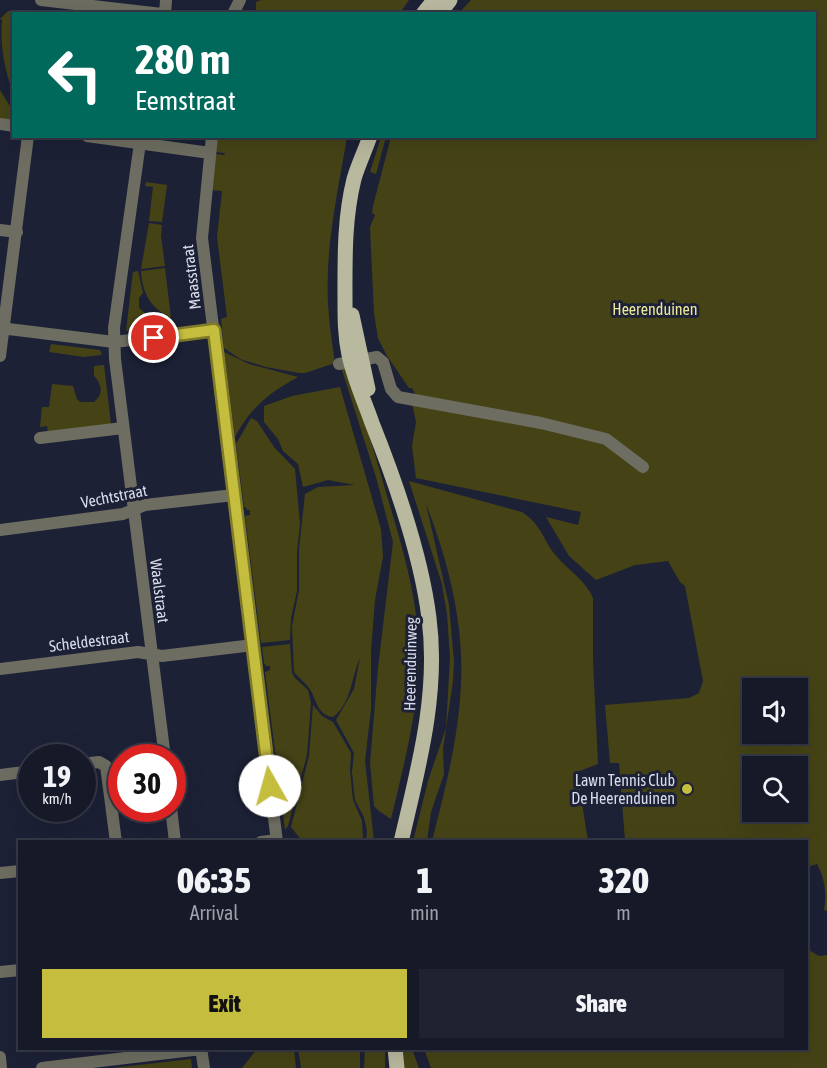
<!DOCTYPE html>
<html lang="en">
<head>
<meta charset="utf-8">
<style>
  :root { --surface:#161928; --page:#1f2230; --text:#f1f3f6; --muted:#9ea0a8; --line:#353845; --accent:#c4bd3e }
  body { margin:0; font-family:"Asap Condensed",sans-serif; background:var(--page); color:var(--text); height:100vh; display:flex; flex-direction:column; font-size:22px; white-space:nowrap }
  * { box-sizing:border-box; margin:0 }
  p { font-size:20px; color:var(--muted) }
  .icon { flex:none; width:33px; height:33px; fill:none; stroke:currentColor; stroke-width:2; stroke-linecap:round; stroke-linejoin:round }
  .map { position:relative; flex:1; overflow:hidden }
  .side { position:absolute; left:18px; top:840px; width:790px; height:210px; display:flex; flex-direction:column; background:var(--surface); border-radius:0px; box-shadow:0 6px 24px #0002,0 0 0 2px var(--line) }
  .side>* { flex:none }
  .hud { position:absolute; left:12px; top:12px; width:804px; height:126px; border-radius:0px; box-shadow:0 6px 24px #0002,0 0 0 2px var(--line); background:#00695c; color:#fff; overflow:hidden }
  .controls { position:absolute; left:742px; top:678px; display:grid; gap:12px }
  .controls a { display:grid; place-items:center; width:66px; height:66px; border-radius:0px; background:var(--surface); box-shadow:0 6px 24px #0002,0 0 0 2px var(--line); font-size:30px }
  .speed { position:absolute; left:18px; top:744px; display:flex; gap:12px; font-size:30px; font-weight:700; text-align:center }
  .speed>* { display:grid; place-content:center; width:78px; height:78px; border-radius:50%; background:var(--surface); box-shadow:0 6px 24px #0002,0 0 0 2px var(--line); line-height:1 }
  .speed small { font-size:15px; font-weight:400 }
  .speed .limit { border:9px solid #d22; background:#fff; color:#111 }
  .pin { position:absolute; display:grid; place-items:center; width:51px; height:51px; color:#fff; margin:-26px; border:3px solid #fff; border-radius:50%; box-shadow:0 2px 6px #0007 }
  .me { position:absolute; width:66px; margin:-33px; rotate:353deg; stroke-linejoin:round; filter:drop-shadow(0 0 4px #0008) }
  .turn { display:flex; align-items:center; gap:21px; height:126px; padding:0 24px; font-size:27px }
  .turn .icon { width:78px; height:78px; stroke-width:2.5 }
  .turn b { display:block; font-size:42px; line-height:51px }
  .eta { display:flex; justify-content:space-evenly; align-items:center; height:102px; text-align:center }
  .eta b { font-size:36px; font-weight:800; line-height:42px }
  .action { display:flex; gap:12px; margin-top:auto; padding:12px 24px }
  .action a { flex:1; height:69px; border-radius:0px; background:var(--accent); color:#111; font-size:24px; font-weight:800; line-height:69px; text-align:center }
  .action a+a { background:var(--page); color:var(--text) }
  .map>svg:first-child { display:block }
  .green { fill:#454316; fill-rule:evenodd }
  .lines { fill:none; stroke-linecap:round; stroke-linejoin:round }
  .minor { stroke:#6d6d61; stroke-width:12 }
  .major { stroke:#b9b99f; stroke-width:15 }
  .route-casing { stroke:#7f7b28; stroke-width:15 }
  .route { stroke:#c4bd3e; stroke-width:10 }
  .poi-dot { fill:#c4bd3e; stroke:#1d2136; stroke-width:2 }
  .labels { text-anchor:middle; stroke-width:6; stroke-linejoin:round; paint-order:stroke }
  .street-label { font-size:16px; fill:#d9dceb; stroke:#1d2136 }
  .park-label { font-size:16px; fill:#ece998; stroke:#1d2136 }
  .poi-label { font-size:16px; fill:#d9dceb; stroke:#1d2136; text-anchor:end }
</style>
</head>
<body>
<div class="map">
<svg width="827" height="1068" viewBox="0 0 827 1068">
  <rect width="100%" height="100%" fill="#1d2136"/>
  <!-- green -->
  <path class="green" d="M 261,0 L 409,0 L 400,13 L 256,13 L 256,2 Z
    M 471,0 L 827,0 L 827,911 L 824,910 C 827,893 825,879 817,864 L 807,867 L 807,842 L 625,841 L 619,763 L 610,763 L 605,705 L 689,698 L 699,693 L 703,681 L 685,586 L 680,582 L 668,561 L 635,565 L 596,580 L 569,556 L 546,517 L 578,525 L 581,512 L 416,478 L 412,446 L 416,422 L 412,403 L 420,403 L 412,388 L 409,388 L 387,356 L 378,338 L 374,313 L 370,227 L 375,215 L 372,213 L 373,206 L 391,137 L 814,136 L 814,14 L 459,13 ZM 753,688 L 798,688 L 798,734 L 753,734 ZM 753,766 L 798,766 L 798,812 L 753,812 Z
    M 8,11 L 34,13 L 14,14 L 13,92 C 4,69 0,44 2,20 L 0,19 Z
    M 0,90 L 13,111 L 12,121 L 0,120 Z
    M 216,137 L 347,137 C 338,191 325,247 328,303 C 329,323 332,343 335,363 L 305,373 L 299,373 L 266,367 L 240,359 L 224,348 L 221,319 L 227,317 L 217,237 L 222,191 L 211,190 L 215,154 L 224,155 L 225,153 L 215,152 Z
    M 381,137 L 386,137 L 376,174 L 370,172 Z
    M 146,182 L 167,185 L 162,222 L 149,221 L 153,187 L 145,186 Z
    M 149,223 L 162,225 L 161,236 L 165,266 L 141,269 Z
    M 165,268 L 171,318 C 151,309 142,292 141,271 Z
    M 138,271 L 143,293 L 139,298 L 139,308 L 146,314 L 157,313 L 172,321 L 172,325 L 126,331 L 133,272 Z
    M 51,344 L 100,350 L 102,355 L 84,357 L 49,352 Z
    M 224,352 L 249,364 L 298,377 C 269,393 251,407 235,437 Z
    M 104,365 L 111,424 L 48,432 L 47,426 L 40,427 L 42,407 L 49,407 L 52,384 L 73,386 L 77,399 L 80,402 L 94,402 C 104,394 102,384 94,376 L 94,366 Z
    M 348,366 C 361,407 373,448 385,489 C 402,546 421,606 419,667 C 416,719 403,769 391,819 L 379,811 L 374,806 L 370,763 L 378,668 L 393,542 L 376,477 L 342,370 L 342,368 Z
    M 340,387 L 381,529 L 383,557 L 375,600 L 371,651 L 371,709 L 365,761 L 374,841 L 366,841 L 367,831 L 364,817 L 355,800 L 352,772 L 354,753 L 336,720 L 354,689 L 360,658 C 351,677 352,703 333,717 C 318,715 317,702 311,691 C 307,684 299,678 294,672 L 292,626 L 299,590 L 299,549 L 305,494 L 318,487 L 355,485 L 328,480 L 303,487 L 298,464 L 283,451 L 278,439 L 264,422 L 264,406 L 292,396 Z
    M 251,418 L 257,421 L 274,447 L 295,469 L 300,524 L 297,552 L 297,591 L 291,618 L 290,640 L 261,643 L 245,516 L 250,515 L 250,510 L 247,510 L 246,507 L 244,507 L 236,444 Z
    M 409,481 L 522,512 C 541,525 541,535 553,552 C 566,569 585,579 593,598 L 593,661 L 598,764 L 577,772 L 588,841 L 432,841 C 445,790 459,737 461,683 C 464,623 448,560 426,504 L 449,605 L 454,662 L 453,681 L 443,749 L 444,774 L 431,812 L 427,841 L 413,841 L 428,781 L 446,728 L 450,658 L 447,614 L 442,584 Z
    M 290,644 L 292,673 L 295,678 L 308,690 L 311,703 L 307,755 L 288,826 L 285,830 L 265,672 L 270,670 L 270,666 L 266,666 L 264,663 L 262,647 Z
    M 313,705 L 322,716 L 333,722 L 351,753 L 350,771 L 353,800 L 362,821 L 363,841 L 302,841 L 291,827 L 309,756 Z
    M 807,949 L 819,956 L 827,955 L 827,1068 L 431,1068 L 424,1049 L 807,1048 Z
    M 257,1049 L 294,1049 L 296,1068 L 242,1068 Z
    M 298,1049 L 360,1049 L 360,1068 L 301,1068 Z
    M 365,1049 L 385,1049 L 385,1068 L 364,1068 Z
    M 398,1049 L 412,1049 L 419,1068 L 400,1068 Z
    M 191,1059 L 192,1068 L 113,1068 Z"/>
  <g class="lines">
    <!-- minor -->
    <path class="minor" d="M 41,0 L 162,14
      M 165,14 L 166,0
      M 233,14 L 240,0
      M 0,124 L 14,126
      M 87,136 L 210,153
      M 212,136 L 202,238 L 277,842
      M 140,143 L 114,328 L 115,359 L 165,758
      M 0,230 L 17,232
      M 0,328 L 114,342 L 214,330
      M 0,356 L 28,136
      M 339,364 L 377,357 L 383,362 L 391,389 L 398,397 L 541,423 L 606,439 L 643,467
      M 40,438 L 123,428
      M 0,530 L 123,514 L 145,505 L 234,495
      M 0,669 L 138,652 L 162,656 L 253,645
      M 82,764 L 99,762 L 106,766 L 116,842
      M 0,775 L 32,771
      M 171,808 L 175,842
      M 261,842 L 277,840
      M 0,873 L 20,871
      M 0,972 L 20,970
      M 201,1048 L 204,1068
      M 0,1057 L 1,1068
      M 42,1068 L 201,1049"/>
    <!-- major -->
    <path class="major" d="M 423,14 L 434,0
      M 439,14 L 450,0
      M 370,136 C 365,151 358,165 354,179 C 344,219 345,260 345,301 C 345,319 345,336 349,355 C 354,379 364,400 372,423 C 396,483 421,554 429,618 C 439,694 418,769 401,842
      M 352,315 L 368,389
      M 395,1048 L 397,1068"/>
  </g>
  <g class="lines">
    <!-- route casing -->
    <g class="route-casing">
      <path id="route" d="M 154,338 L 214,330 L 270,786"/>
    </g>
    <!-- route -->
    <use href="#route" class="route"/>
  </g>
  <!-- markers -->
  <circle class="poi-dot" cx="687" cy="789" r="6"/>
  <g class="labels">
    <!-- street labels -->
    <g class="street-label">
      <text transform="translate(191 277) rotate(-97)" y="6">Maasstraat</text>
      <text transform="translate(114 496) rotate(-11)" y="6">Vechtstraat</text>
      <text transform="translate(160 591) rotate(83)" y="6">Waalstraat</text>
      <text transform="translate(89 641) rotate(-7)" y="6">Scheldestraat</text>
      <text transform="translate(410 664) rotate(-89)" y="6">Heerenduinweg</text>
    </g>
    <!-- park labels -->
    <g class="park-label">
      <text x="655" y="315">Heerenduinen</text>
    </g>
    <!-- poi labels -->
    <g class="poi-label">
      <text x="675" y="786">Lawn Tennis Club<tspan x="675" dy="18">De Heerenduinen</tspan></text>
    </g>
  </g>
</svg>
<div class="controls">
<a><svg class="icon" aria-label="sound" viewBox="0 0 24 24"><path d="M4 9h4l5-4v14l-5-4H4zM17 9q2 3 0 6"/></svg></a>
<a><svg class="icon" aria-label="search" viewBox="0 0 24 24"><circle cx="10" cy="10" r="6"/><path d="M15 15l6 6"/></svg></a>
</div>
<div class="speed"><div>19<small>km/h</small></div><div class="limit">30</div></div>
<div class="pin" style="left:154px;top:338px;background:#d93025"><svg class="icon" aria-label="arrive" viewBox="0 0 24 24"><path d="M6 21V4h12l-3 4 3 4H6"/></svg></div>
<svg class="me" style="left:270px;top:786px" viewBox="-20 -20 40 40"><circle r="19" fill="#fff"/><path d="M0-13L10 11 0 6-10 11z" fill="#c4bd3e"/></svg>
<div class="hud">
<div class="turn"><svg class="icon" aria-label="left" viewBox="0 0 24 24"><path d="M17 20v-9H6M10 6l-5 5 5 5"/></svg><div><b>280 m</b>Eemstraat</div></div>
</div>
<section class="side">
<div class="eta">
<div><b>06:35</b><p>Arrival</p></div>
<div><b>1</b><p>min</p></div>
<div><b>320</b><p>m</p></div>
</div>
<div class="action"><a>Exit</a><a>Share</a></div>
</section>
</div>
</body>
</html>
